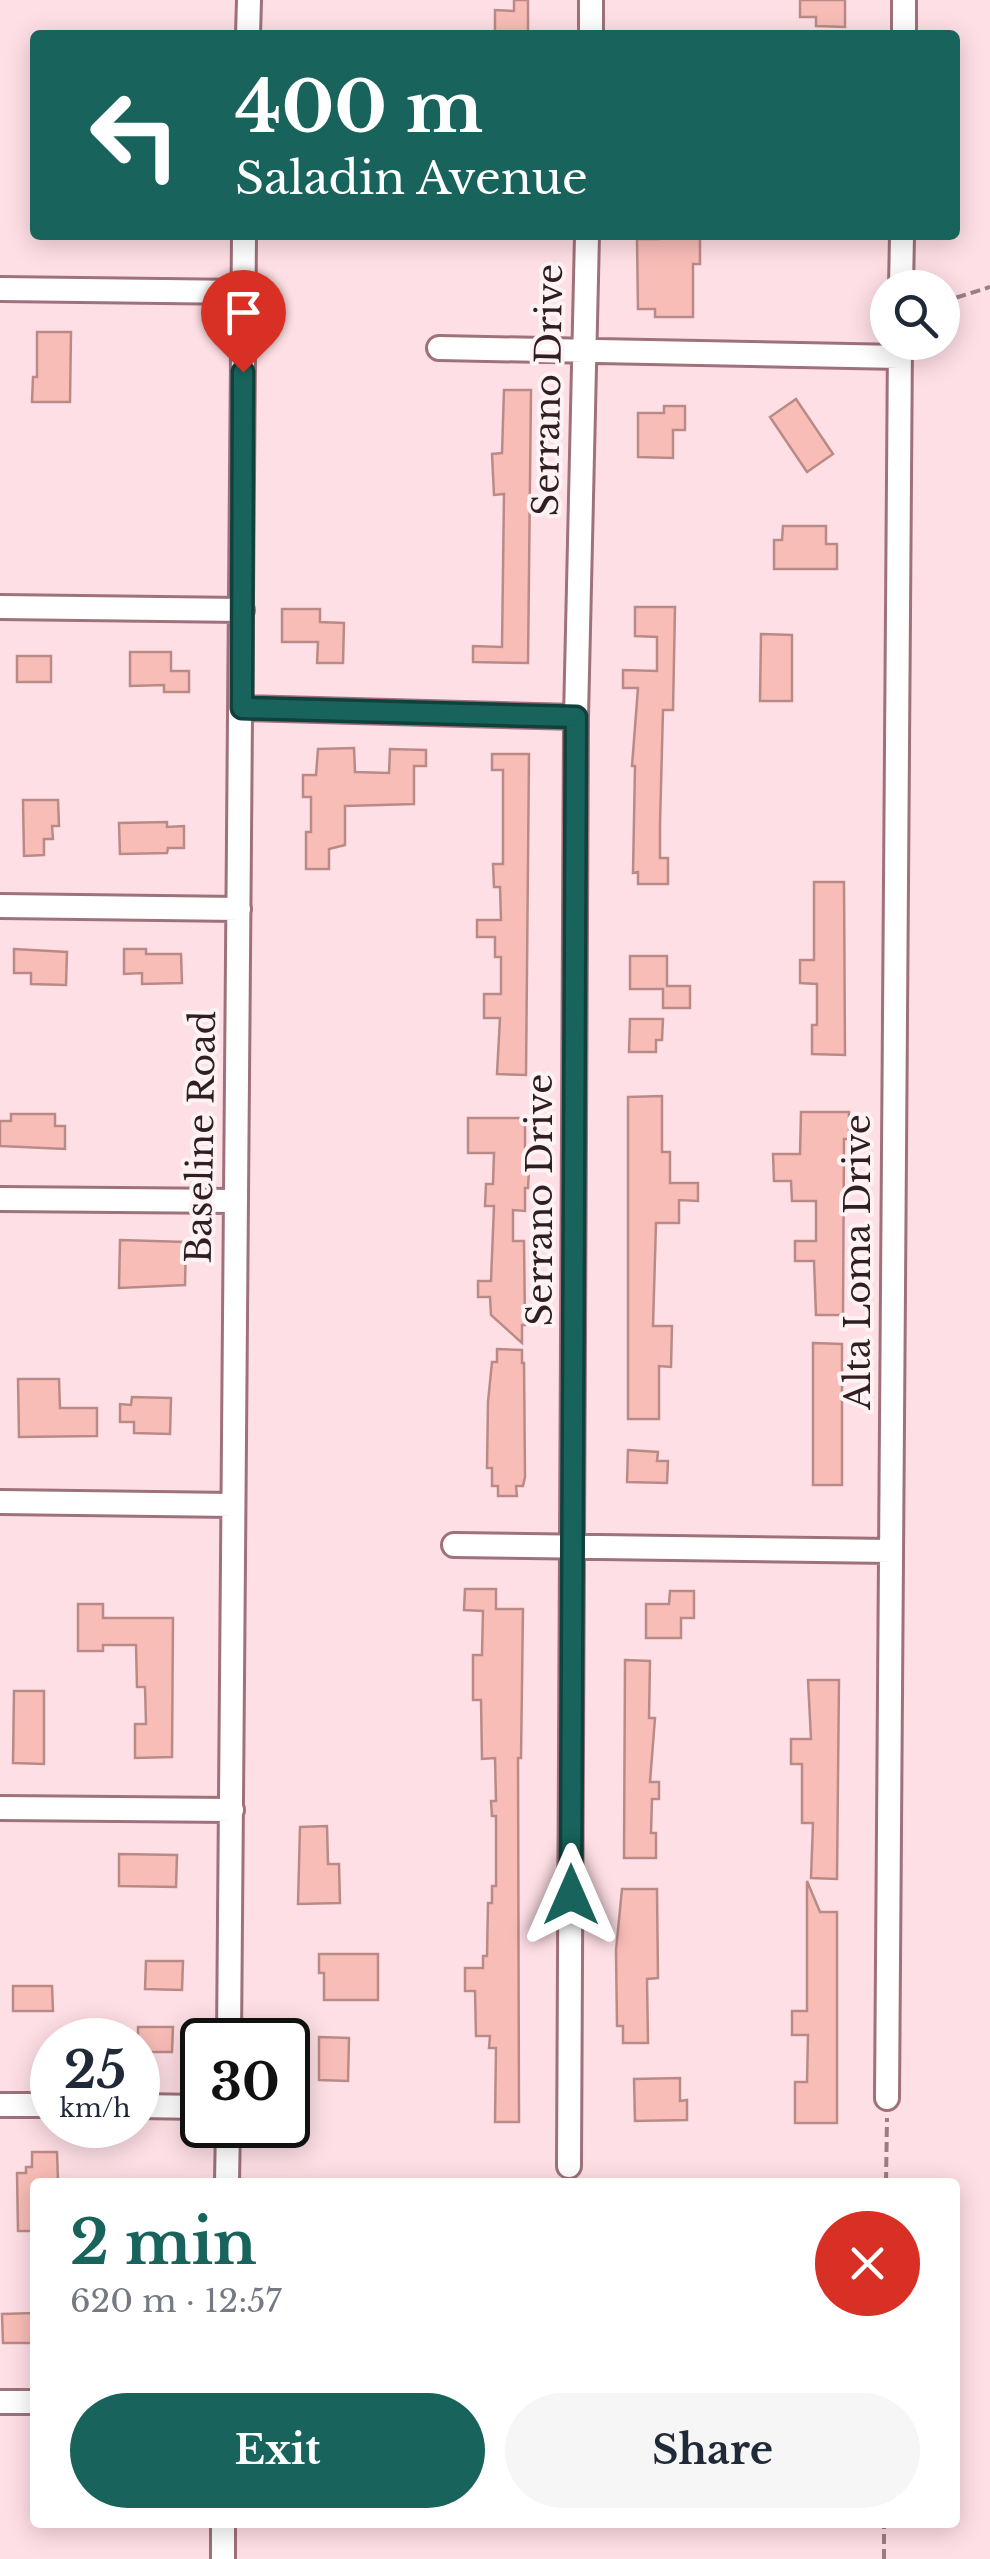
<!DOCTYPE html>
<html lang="en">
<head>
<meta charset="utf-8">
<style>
  :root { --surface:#fff; --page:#f6f6f7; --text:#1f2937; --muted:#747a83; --accent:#18645c }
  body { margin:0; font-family:"Libre Baskerville",serif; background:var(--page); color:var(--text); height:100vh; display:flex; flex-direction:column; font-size:38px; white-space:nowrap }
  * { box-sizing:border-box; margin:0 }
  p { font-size:32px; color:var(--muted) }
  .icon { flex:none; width:55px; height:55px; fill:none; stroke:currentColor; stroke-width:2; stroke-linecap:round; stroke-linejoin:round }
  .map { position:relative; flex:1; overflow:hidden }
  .details { position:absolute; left:30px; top:2178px; width:930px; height:350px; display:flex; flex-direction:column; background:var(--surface); border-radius:10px; box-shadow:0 5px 25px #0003 }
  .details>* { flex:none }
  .hud { position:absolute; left:30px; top:30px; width:930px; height:210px; border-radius:10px; box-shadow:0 5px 25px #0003; background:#18645c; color:#fff; overflow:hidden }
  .fabs { position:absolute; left:870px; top:270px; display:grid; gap:20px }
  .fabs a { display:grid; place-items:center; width:90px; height:90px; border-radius:50%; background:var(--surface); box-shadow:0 5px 25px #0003; font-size:50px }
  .speed { position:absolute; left:30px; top:2018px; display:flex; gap:20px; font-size:50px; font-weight:700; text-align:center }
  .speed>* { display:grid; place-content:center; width:130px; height:130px; border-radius:50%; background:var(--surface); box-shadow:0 5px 25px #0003; line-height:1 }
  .speed small { font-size:25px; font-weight:400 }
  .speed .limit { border:5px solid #111; border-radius:15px; background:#fff; color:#111 }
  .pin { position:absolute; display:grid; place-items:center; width:85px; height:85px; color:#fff; margin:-102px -42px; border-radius:50% 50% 50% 0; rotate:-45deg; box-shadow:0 0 10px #0007 }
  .pin .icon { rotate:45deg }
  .me { position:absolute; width:110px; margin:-55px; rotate:0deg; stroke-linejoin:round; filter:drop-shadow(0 0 8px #0008) }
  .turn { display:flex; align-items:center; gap:35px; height:210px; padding:0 40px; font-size:45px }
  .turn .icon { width:130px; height:130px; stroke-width:2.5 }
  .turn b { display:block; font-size:70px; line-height:85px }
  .round { display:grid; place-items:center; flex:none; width:105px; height:105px; border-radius:52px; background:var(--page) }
  .summary { display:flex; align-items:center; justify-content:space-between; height:170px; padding:0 40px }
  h1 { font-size:60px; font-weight:700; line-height:75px; color:var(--accent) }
  .button { display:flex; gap:20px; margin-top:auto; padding:20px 40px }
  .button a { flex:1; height:115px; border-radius:60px; background:var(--accent); color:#fff; font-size:40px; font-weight:700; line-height:115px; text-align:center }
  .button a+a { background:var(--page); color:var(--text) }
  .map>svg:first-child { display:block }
  .building { fill:#f9bdb7; stroke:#ba8b86; stroke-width:2.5 }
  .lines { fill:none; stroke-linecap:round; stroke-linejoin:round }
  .street-casing { stroke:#9e717b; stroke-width:28 }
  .path { stroke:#987f84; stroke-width:4; stroke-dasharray:10 5; stroke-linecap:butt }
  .street { stroke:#fff; stroke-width:22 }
  .route-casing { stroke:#10413c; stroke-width:25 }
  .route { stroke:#18645c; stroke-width:18 }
  .labels { text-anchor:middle; stroke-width:8; stroke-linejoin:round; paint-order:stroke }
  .street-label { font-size:35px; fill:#301e22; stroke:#fdf2f4 }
</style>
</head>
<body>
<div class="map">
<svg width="990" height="2559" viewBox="0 0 990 2559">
  <rect width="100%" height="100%" fill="#fedfe5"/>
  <!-- building -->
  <path class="building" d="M 514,0 L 528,0 L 528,35 L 495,35 L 495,10 L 514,11 Z
    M 800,0 L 845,0 L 845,27 L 816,26 L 816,17 L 800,17 Z
    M 658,235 L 700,235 L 700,264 L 693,264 L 693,317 L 655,317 L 655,309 L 638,309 L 637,239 L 658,239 Z
    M 37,332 L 71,332 L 70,402 L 32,402 L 33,377 L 37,377 Z
    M 504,390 L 531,390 L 528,663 L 473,662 L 473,646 L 502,647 L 504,494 L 494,495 L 492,454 L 502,453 Z
    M 796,399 L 833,454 L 807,472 L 770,417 Z
    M 664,406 L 685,406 L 685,430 L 673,430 L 673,458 L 638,457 L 638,413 L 664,413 Z
    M 783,526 L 826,526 L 826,544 L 837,544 L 837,569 L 774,569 L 774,540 L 782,540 Z
    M 635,607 L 675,607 L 673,710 L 663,710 L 660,824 L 660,858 L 668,858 L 668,884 L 638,884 L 638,872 L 633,873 L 635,766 L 632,766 L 638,688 L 623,688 L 623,670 L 657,671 L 657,637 L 635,636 Z
    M 282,609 L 320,609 L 320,622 L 344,623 L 343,663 L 317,663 L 318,642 L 282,642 Z
    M 761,634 L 792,635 L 792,701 L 760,701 Z
    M 130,652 L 171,652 L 171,671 L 189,671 L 189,692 L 164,692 L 164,685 L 130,686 Z
    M 17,656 L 51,656 L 51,682 L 17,682 Z
    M 354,748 L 355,772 L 389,773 L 390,749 L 426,750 L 426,766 L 414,766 L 414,804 L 345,806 L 345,845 L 329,849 L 329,869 L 306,869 L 306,832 L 311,832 L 311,797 L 303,797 L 303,775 L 316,775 L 318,749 Z
    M 492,754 L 529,754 L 526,1075 L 497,1074 L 500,1018 L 484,1018 L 484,994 L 501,994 L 501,957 L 495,957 L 495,937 L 477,937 L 477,920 L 501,920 L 500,887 L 494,887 L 493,864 L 503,864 L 503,770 L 492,770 Z
    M 23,800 L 58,800 L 59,826 L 52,826 L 53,839 L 44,839 L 44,855 L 24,856 Z
    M 167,822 L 167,827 L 184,826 L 184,848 L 168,848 L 167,853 L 120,854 L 119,823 Z
    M 814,882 L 844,882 L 845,1055 L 812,1054 L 812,1025 L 817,1025 L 817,984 L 800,983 L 800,960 L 814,960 Z
    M 14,949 L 67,952 L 66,985 L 31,984 L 31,973 L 14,973 Z
    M 124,949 L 146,949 L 146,954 L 181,954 L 182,983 L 142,984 L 142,973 L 124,974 Z
    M 630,956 L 667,956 L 667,986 L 690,986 L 690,1008 L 663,1008 L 663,989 L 630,989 Z
    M 630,1019 L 663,1019 L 662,1040 L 656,1040 L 656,1052 L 629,1052 Z
    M 662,1096 L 662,1152 L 670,1152 L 670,1183 L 698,1183 L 698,1201 L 679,1200 L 679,1223 L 656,1223 L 653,1326 L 672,1326 L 671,1367 L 659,1366 L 659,1419 L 628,1419 L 628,1097 Z
    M 801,1112 L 849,1112 L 849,1139 L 844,1139 L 843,1315 L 816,1315 L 814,1261 L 795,1261 L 795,1241 L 816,1241 L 816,1201 L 792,1201 L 791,1181 L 774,1181 L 773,1154 L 800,1154 Z
    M 11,1114 L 55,1114 L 55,1126 L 65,1126 L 65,1149 L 0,1146 L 0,1121 L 11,1121 Z
    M 468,1118 L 525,1118 L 525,1169 L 529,1169 L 528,1188 L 525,1188 L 525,1211 L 513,1210 L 513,1241 L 524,1241 L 525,1325 L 522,1325 L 522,1343 L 491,1315 L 490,1297 L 478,1297 L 478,1281 L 491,1281 L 494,1206 L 485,1206 L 486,1184 L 493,1184 L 494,1153 L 468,1153 Z
    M 120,1240 L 186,1242 L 185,1285 L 119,1288 Z
    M 813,1343 L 842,1344 L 842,1485 L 813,1485 Z
    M 497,1349 L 522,1350 L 522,1363 L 524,1363 L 525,1477 L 523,1486 L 516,1486 L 517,1496 L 498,1496 L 498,1486 L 492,1486 L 492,1468 L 487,1468 L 488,1402 L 492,1362 L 497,1362 Z
    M 18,1379 L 59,1379 L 60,1408 L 97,1408 L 97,1436 L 19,1437 Z
    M 132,1397 L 171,1398 L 170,1434 L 134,1433 L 134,1422 L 120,1422 L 120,1404 L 131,1405 Z
    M 628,1450 L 658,1452 L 657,1461 L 668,1461 L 667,1483 L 627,1482 Z
    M 465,1589 L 496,1589 L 496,1609 L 523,1609 L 521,1758 L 518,1758 L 519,2122 L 495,2122 L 496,2048 L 489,2048 L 490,2036 L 476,2036 L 475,1991 L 465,1991 L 465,1968 L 483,1968 L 483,1956 L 487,1956 L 488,1903 L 492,1903 L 492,1886 L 496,1886 L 496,1816 L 492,1816 L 491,1801 L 496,1801 L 495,1758 L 482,1759 L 481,1700 L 473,1700 L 473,1655 L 482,1655 L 483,1611 L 464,1610 Z
    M 670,1591 L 694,1591 L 694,1618 L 681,1618 L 681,1638 L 646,1638 L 646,1604 L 669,1604 Z
    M 78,1604 L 103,1604 L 103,1618 L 173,1618 L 172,1757 L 135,1758 L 135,1724 L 146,1724 L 145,1687 L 137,1687 L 136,1645 L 103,1645 L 103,1651 L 78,1651 Z
    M 625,1660 L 650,1661 L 649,1718 L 655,1718 L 650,1782 L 659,1782 L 659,1799 L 652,1799 L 651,1833 L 656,1833 L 656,1858 L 624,1858 Z
    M 808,1680 L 839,1680 L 837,1879 L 811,1878 L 813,1823 L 802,1823 L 802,1764 L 791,1764 L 791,1739 L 811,1739 Z
    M 14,1691 L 44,1691 L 44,1764 L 13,1763 Z
    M 327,1826 L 328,1864 L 339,1864 L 340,1903 L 298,1904 L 300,1827 Z
    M 119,1854 L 177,1855 L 176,1887 L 119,1886 Z
    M 807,1881 L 820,1912 L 837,1912 L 837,2123 L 795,2123 L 795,2082 L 807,2082 L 808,2035 L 792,2035 L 792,2011 L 807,2011 Z
    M 622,1889 L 657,1889 L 658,1978 L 647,1979 L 648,2043 L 623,2043 L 623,2026 L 617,2026 L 616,1950 Z
    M 319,1954 L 378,1954 L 378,2000 L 324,2000 L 324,1973 L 319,1973 Z
    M 146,1961 L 183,1961 L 182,1990 L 145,1989 Z
    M 13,1986 L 52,1986 L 53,2011 L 13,2011 Z
    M 138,2027 L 173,2027 L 172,2052 L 138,2052 Z
    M 319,2037 L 349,2038 L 348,2081 L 319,2080 Z
    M 680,2078 L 680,2101 L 687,2100 L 687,2120 L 635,2121 L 634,2079 Z
    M 32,2152 L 57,2152 L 58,2181 L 35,2182 L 35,2231 L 18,2231 L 17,2173 L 26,2173 L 26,2167 L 32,2167 Z
    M 35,2313 L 35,2343 L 3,2343 L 2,2314 Z"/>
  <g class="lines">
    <!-- street casing -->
    <g class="street-casing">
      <path id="street" d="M 248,35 L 249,0
        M 591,35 L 591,0
        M 904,35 L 904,0
        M 901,288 L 902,235
        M 0,289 L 243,292
        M 439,348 L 900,357
        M 0,607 L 242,610
        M 242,708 L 576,717
        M 0,906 L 239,909
        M 0,1199 L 235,1201
        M 0,1502 L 233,1505
        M 454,1545 L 891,1551
        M 0,1808 L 232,1810
        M 229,2040 L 244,235
        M 887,2098 L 900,342
        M 0,2105 L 52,2105
        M 138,2106 L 202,2107
        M 569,2166 L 576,717 L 587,235
        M 227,2182 L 228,2125
        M 0,2402 L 35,2402
        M 223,2559 L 223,2522"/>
    </g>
    <!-- path -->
    <path class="path" d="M 942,302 L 990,287
      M 886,2182 L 887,2118
      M 884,2559 L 884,2522"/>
    <!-- street -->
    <use href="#street" class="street"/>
  </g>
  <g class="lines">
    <!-- route casing -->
    <g class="route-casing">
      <path id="route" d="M 243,372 L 242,708 L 576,717 L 571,1895"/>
    </g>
    <!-- route -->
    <use href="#route" class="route"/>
  </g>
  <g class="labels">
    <!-- street labels -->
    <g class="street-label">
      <text transform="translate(548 390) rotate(-89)" y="12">Serrano Drive</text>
      <text transform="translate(201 1137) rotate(-89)" y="12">Baseline Road</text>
      <text transform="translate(540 1200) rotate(-90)" y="12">Serrano Drive</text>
      <text transform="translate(858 1262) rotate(-90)" y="12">Alta Loma Drive</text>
    </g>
  </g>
</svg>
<div class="fabs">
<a><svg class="icon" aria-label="search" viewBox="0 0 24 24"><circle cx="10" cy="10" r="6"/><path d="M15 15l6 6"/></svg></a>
</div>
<div class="speed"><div>25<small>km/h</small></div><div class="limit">30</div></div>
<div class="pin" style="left:243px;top:372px;background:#d93025"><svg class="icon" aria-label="arrive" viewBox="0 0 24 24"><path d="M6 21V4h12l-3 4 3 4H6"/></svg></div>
<svg class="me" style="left:571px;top:1895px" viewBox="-20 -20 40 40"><path d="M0-17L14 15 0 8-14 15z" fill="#18645c" stroke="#fff" stroke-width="4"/></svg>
<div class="hud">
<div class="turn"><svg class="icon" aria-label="left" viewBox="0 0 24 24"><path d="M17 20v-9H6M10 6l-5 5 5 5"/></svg><div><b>400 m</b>Saladin Avenue</div></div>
</div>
<section class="details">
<div class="summary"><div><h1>2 min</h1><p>620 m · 12:57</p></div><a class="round" style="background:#d93025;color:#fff"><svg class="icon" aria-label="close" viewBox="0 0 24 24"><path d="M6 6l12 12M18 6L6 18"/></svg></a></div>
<div class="button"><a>Exit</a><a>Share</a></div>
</section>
</div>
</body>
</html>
